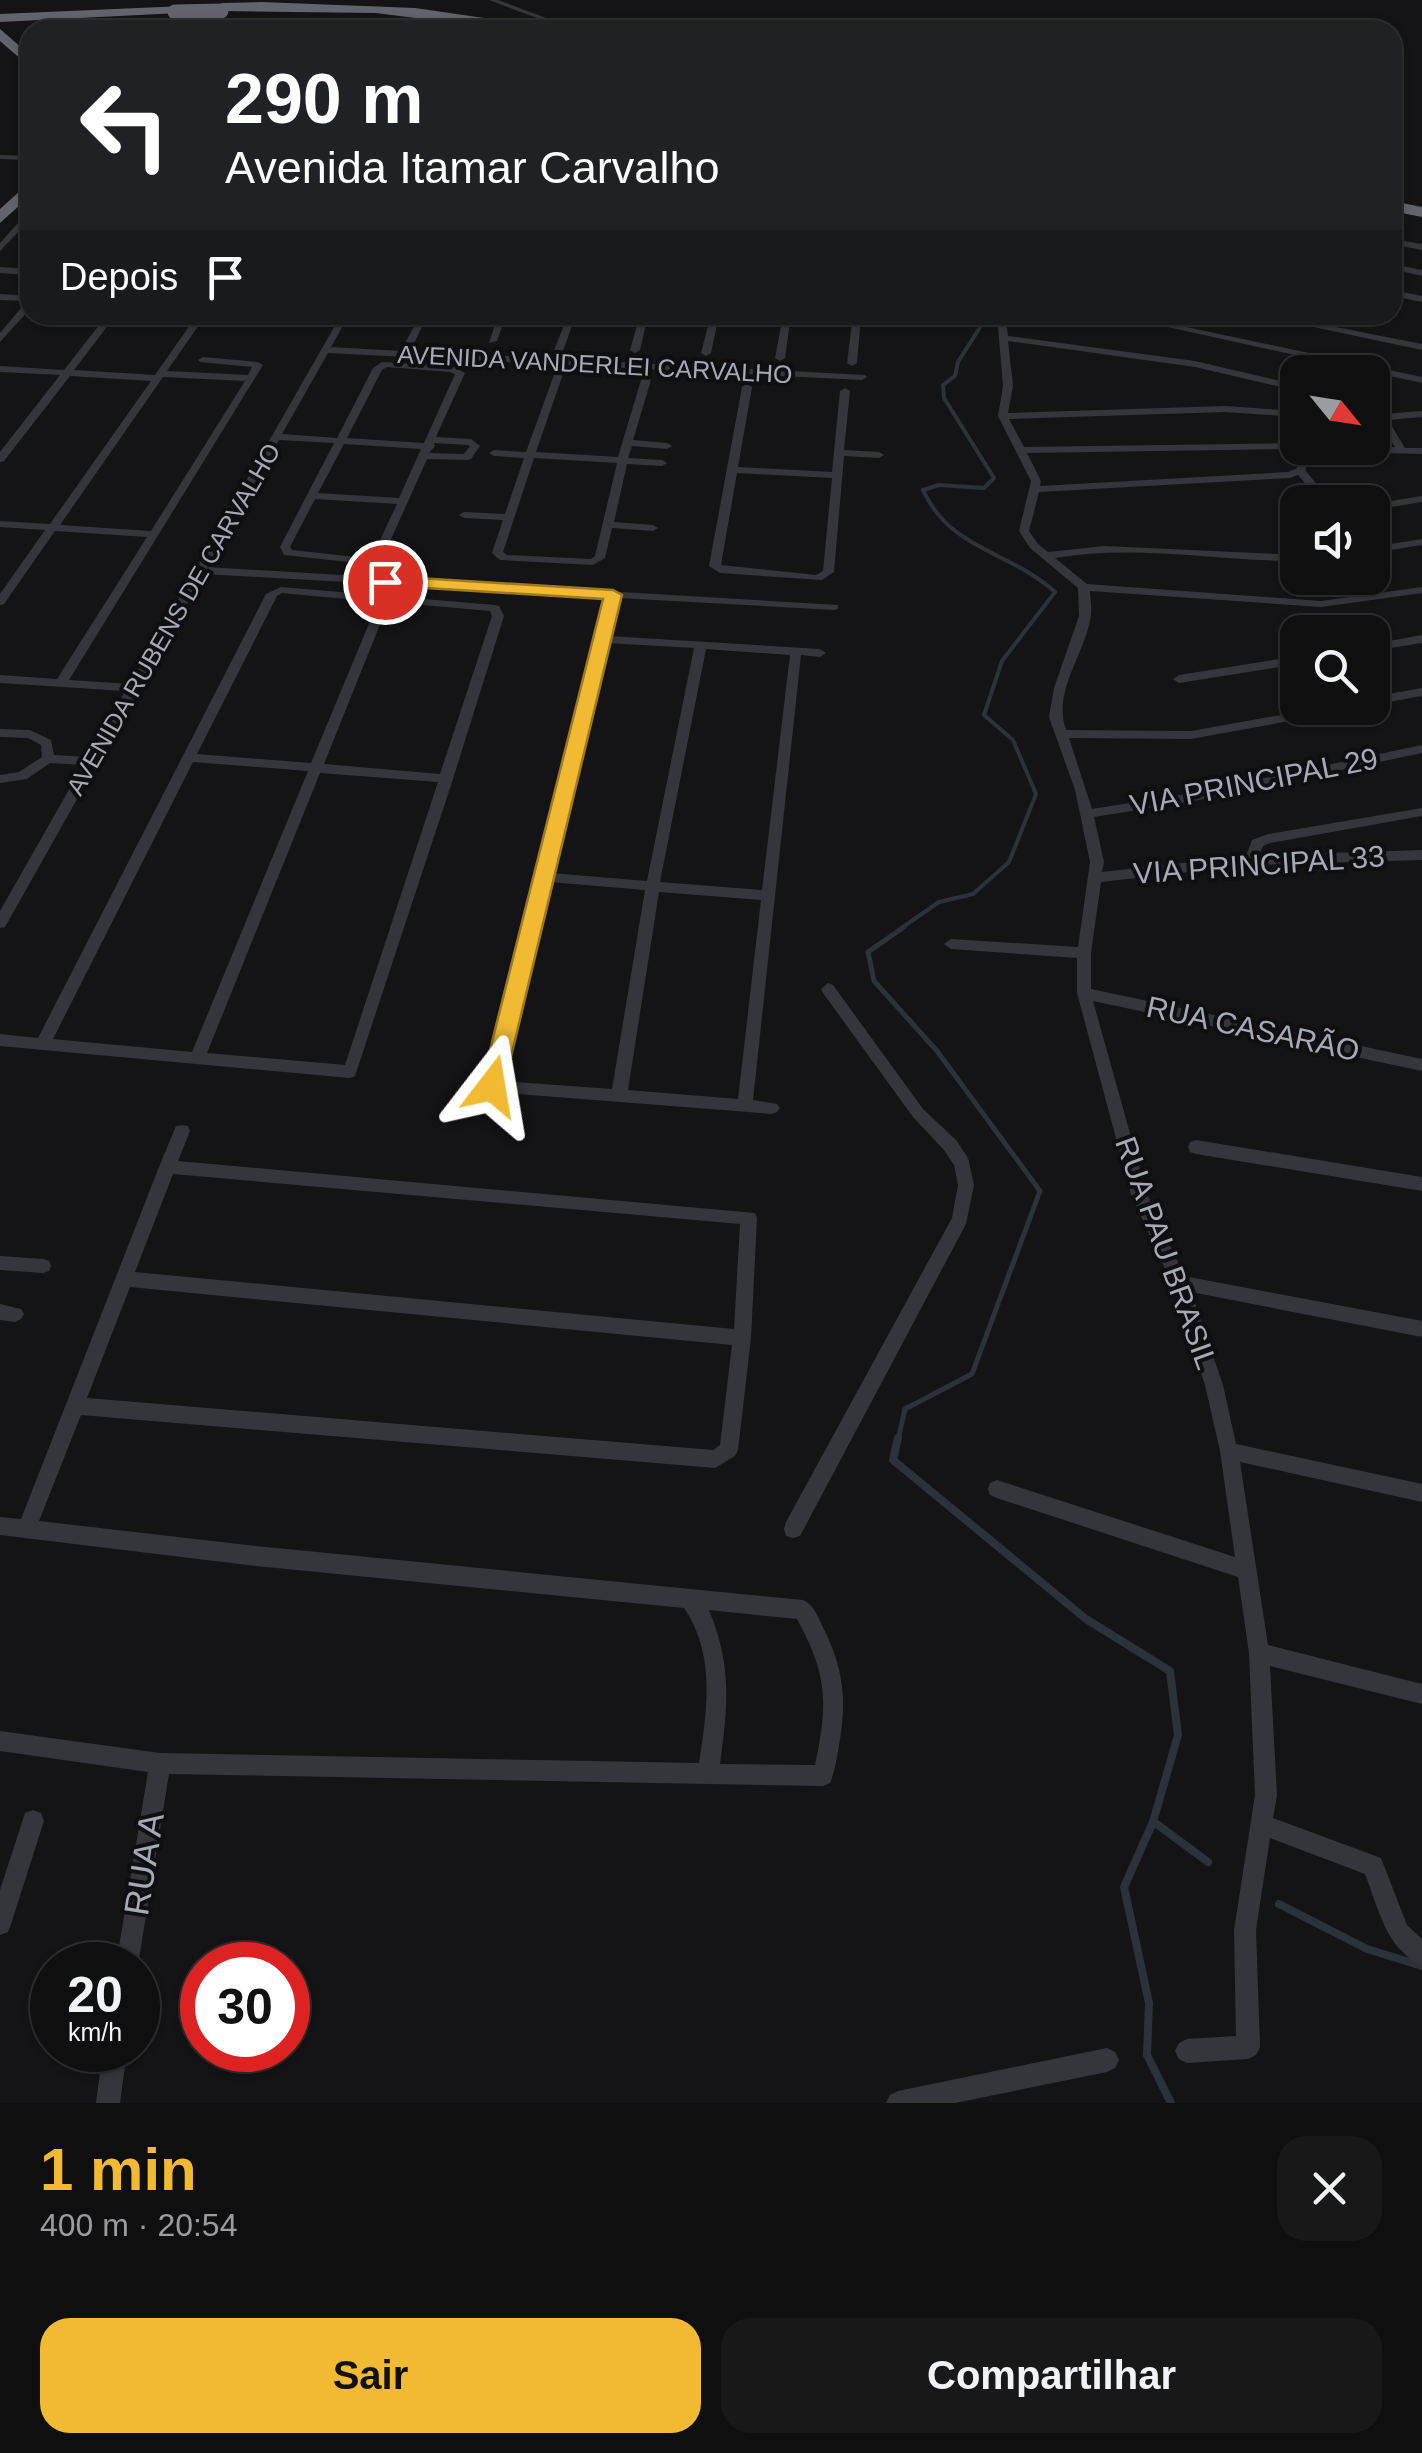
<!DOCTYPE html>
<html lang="pt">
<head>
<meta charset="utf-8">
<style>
  :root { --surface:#0f0f10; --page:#181819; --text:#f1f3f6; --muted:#9b9c9f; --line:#2f2f30; --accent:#f1ba32 }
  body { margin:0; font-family:Arial,sans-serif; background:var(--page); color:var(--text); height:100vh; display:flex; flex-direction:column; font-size:38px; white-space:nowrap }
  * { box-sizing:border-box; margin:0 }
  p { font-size:32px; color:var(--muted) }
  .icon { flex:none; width:55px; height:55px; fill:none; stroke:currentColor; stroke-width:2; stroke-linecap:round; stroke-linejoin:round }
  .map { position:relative; height:2103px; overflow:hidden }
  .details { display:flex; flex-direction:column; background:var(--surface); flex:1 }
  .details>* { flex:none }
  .guide { position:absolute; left:20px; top:20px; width:1382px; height:305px; border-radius:30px; box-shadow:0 2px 8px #0004,0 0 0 2px var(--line); background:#202124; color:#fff; overflow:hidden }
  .needle { width:65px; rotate:120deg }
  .fabs { position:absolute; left:1280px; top:355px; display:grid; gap:20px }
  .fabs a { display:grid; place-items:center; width:110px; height:110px; border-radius:20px; background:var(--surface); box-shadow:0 2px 8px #0004,0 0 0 2px var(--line); font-size:50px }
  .speed { position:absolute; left:30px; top:1942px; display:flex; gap:20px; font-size:50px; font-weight:700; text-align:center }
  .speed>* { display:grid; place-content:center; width:130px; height:130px; border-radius:50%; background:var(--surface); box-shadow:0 2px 8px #0004,0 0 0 2px var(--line); line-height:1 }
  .speed small { font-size:25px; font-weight:400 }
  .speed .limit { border:15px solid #d22; background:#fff; color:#111 }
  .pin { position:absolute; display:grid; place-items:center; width:85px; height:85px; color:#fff; margin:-42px; border:5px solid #fff; border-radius:50%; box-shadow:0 2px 10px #0007 }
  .me { position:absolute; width:110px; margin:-55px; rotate:14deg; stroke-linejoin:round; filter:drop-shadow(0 0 8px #0008) }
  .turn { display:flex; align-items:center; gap:35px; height:210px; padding:0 40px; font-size:45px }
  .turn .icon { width:130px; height:130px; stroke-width:2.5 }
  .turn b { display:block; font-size:70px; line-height:85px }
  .then { display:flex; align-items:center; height:95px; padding:0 40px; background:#0003; gap:20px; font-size:38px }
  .round { display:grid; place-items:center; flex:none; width:105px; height:105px; border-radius:30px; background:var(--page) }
  .summary { display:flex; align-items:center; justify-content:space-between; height:170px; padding:0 40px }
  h1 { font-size:60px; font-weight:700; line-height:75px; color:var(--accent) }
  .primary-button { display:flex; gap:20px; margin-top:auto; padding:20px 40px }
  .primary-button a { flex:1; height:115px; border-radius:30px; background:var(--accent); color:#111; font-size:40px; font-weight:700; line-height:115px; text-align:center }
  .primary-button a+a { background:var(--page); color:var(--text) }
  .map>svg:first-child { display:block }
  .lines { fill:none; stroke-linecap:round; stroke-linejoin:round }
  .stream-far3 { stroke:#2b323a; stroke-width:2.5 }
  .stream-far2 { stroke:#2b323a; stroke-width:4 }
  .stream-far1 { stroke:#2b323a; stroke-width:5 }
  .stream { stroke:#2b323a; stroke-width:8 }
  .street { fill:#35363b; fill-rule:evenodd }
  .highway { fill:#61646c; fill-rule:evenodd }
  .highway-bridge { stroke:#61646c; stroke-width:15 }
  .route { fill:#f1ba32; stroke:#9d7920; stroke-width:2.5 }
  .labels { text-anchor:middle; stroke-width:8; stroke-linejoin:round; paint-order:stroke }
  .far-street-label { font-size:25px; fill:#a6aab6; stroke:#0f0f11 }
  .street-label { font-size:30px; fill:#a6aab6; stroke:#0f0f11 }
  .near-street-label { font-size:35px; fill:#a6aab6; stroke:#0f0f11 }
</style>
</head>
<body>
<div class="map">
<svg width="1422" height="2103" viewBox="0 0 1422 2103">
  <rect width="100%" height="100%" fill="#141416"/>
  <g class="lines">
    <!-- stream-far3 -->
    <path class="stream-far3" d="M 261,30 L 265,21"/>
    <!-- stream-far2 -->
    <path class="stream-far2" d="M 900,929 L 939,902 L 973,894 L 1009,862 L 1036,794 L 1013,740 L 984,715 L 1002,661 L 1055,592 C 1010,551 950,550 923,490 L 939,485 L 984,488 L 994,478 L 944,398 L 943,385 L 955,376 L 958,362 L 984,321 L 982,315"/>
    <!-- stream-far1 -->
    <path class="stream-far1" d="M 898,1440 L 905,1409 L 972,1374 L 1040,1191 L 937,1051 L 874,981 L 868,952 L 904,927"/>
    <!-- stream -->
    <path class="stream" d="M 898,1438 L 893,1460 L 1086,1619 L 1170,1671 L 1178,1735 L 1153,1822 L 1124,1887 L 1149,2003 L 1147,2055 L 1171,2103
      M 1154,1822 L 1208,1862
      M 1279,1904 L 1367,1949 L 1422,1966"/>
    <!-- street -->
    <path class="street" d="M 489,0 L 498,0 L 578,30 L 569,30 Z
      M 0,155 L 30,156 L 30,160 L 0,159 Z
      M 27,213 L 30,213 L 30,220 L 0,251 L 0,243 Z
      M 1392,239 L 1422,244 L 1422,250 L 1392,244 Z
      M 1392,264 L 1422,270 L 1422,276 L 1392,269 Z
      M 0,267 L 30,269 L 30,275 L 0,273 Z
      M 1392,290 L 1422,296 L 1422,302 L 1392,296 Z
      M 0,294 L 30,296 L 30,309 L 0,342 L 0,333 L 27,301 L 0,300 Z
      M 107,315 L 116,315 L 74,370 L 155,375 L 197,315 L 206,315 L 167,371 L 248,375 L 252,367 L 200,362 L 198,360 L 203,357 L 258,362 L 263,365 L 69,680 L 130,684 L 341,315 L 349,315 L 331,347 L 401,351 L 420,315 L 428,315 L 410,351 L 551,358 L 568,315 L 576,315 L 560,359 L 865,375 L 867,377 L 862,380 L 328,353 L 282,434 L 337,438 L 373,368 L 382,362 L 452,366 L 465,373 L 436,437 L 471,439 L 480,446 L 471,459 L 467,460 L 427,459 L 383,557 L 367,564 L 284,555 L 280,547 L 334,443 L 279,440 L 207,567 L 838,605 L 838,609 L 834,610 L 618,598 L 609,636 L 820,649 L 826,653 L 820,657 L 801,655 L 753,1100 L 777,1104 L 780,1108 L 777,1112 L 772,1114 L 492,1092 L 487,1090 L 484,1086 L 607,597 L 204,574 L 5,927 L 0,928 L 0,911 L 83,765 L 50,763 L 27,779 L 0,783 L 0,775 L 19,772 L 42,757 L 41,745 L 28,738 L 0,737 L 0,729 L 30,730 L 51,740 L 54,755 L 88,757 L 125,691 L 0,683 L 0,675 L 57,679 L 147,537 L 55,531 L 4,604 L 0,605 L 0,594 L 45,530 L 0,527 L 0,521 L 50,524 L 151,381 L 70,376 L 4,461 L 0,462 L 0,452 L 60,375 L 0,372 L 0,366 L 64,370 ZM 387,367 L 450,372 L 455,374 L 424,443 L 347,438 L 382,370 ZM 163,377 L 245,381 L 151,531 L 60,525 ZM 434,443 L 468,445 L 470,446 L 464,454 L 429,453 L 435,446 ZM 344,444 L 421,449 L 399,498 L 318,493 ZM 315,499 L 397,504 L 374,553 L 365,558 L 292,550 L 290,547 ZM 607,643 L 694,648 L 647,881 L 551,873 ZM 706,649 L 790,655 L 762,890 L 660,882 ZM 549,882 L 645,890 L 612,1089 L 501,1081 ZM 659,892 L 761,900 L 738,1099 L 628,1090 Z
      M 498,315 L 506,315 L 497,341 L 489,343 Z
      M 640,315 L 648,315 L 640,350 L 635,353 L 630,350 Z
      M 711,315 L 719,315 L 711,353 L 706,356 L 701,353 Z
      M 783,315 L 791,315 L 785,358 L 780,361 L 775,358 Z
      M 853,315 L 861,315 L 857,363 L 852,366 L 847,363 Z
      M 997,315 L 1005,315 L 1008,336 L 1195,361 L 1298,385 L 1298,391 L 1195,367 L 1008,341 L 1013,386 L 1008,413 L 1225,406 L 1298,411 L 1298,417 L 1225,412 L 1009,419 L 1024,447 L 1298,443 L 1298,448 L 1395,447 L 1378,420 L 1372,421 L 1372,415 L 1422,411 L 1422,417 L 1388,420 L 1405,448 L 1422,448 L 1422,454 L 1304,451 L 1306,471 L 1331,502 L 1321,502 L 1298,475 L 1290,478 L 1039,492 L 1029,531 L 1038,544 L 1048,552 L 1104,546 L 1298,555 L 1298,561 C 1217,561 1135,544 1055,558 L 1087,584 L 1321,601 L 1422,587 L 1422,593 L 1321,607 L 1090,591 C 1090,598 1092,607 1091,615 C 1086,653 1052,691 1066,730 L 1191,731 L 1320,708 L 1345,708 L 1339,712 L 1191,739 L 1069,738 L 1092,809 L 1199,792 L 1422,745 L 1422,753 L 1199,800 L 1094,817 L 1104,862 L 1102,872 L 1246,856 L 1252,840 L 1268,834 L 1422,808 L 1422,816 L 1270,843 L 1263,846 L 1259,855 L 1422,850 L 1422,860 L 1251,865 L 1101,882 L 1091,953 L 1091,989 L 1422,1059 L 1422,1071 L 1093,1001 L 1147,1194 L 1184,1276 L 1422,1321 L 1422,1337 L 1191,1292 L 1223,1385 L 1236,1444 L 1422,1484 L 1422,1502 L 1240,1462 L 1268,1645 L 1422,1684 L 1422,1704 L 1270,1666 L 1277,1795 L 1273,1818 L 1381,1858 L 1407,1925 L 1422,1939 L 1422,1965 C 1386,1950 1378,1907 1365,1874 L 1270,1838 L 1256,1930 L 1260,2047 L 1256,2055 L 1248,2059 L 1187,2063 L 1179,2059 L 1175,2051 L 1179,2043 L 1187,2039 L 1236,2036 L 1234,1930 L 1255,1795 L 1249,1653 L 1238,1577 L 997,1498 L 990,1495 L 988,1489 L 990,1483 L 997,1480 L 1235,1557 L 1220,1451 L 1205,1385 L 1171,1282 L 1131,1194 L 1077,993 L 1077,958 L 951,949 L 944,944 L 951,939 L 1078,947 L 1090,862 L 1075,790 L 1049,717 L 1054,688 L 1079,616 L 1078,588 L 1030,548 L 1019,531 L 1031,481 L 998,416 L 1003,386 ZM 1294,449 L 1297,468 L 1288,472 L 1040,486 L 1041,481 L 1027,453 Z
      M 1113,315 L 1130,315 L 1422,377 L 1422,383 Z
      M 1257,315 L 1275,315 L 1422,344 L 1422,350 Z
      M 555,372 L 563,374 L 536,452 L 618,457 L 641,380 L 646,377 L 651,380 L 633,440 L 667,443 L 672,446 L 667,449 L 632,446 L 628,458 L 662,460 L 667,463 L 662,466 L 627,464 L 614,522 L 653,525 L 658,528 L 653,531 L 612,528 L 605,558 L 593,565 L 500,560 L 492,553 L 503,520 L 464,518 L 459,515 L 464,512 L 505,514 L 524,458 L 494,456 L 489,453 L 494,450 L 526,452 ZM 534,458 L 617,463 L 595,556 L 591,559 L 507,555 L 503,552 Z
      M 747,384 L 752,387 L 738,467 L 832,472 L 840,391 L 845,388 L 850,391 L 844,450 L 879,452 L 884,455 L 879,458 L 844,456 L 834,572 L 822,580 L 720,573 L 709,566 L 742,387 ZM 737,473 L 832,478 L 823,571 L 816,575 L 721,565 Z
      M 1422,496 L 1422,502 L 1372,510 L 1372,504 Z
      M 1422,539 L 1422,545 L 1372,553 L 1372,547 Z
      M 281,587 L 495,605 L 499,606 L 504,616 L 453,779 L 355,1076 L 350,1078 L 0,1046 L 0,1034 L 38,1038 L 266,594 ZM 282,593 L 378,602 L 311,763 L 197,754 L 277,596 ZM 389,602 L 490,611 L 492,616 L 440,774 L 324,764 ZM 193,762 L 308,771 L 192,1052 L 53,1039 ZM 320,773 L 438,782 L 345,1065 L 207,1053 Z
      M 1422,635 L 1422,643 L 1372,651 L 1372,644 Z
      M 1298,656 L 1298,664 L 1179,683 L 1173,679 L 1179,675 Z
      M 1422,688 L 1422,696 L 1372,705 L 1372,697 Z
      M 828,983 L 833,985 L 923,1109 L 956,1140 L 968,1158 L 974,1185 L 966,1224 L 800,1536 L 793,1538 L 786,1536 L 784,1529 L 786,1522 L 952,1218 L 958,1185 L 954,1165 L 944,1150 L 913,1117 L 823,993 L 821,989 Z
      M 182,1125 L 188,1126 L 190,1131 L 178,1161 L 755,1213 L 757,1218 L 751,1338 L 738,1450 L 735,1456 L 715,1468 L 81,1415 L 39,1521 L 256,1546 L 803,1600 C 815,1605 819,1620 825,1631 C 844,1672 847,1701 839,1745 C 837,1758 835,1771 830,1783 L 823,1786 L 169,1774 L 138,1965 L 116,1965 L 148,1772 L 0,1751 L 0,1731 L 160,1753 L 699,1763 C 707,1710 716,1655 684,1608 L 256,1566 L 0,1535 L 0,1517 L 21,1519 L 159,1167 L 176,1126 ZM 173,1174 L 740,1224 L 734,1329 L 135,1272 ZM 130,1287 L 732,1345 L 720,1445 L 713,1450 L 87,1398 ZM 709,1610 L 797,1619 C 828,1676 828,1703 815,1765 L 720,1764 C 728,1705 732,1666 709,1610 Z
      M 1196,1140 L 1422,1177 L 1422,1191 L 1196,1154 L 1190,1152 L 1188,1147 L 1190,1142 Z
      M 0,1256 L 43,1259 L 49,1261 L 51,1266 L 49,1271 L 43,1273 L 0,1270 Z
      M 0,1304 L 21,1309 L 24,1314 L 21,1319 L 15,1322 L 0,1320 Z
      M 33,1810 L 41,1813 L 44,1821 L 11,1924 L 8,1932 L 0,1935 L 0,1890 L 25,1813 Z
      M 1107,2048 L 1115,2052 L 1119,2060 L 1115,2068 L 1107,2072 L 955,2103 L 886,2103 L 890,2095 L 898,2091 Z
      M 103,2050 L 127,2050 L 120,2103 L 96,2103 Z"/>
    <!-- highway -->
    <path class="highway" d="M 261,2 L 415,8 L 491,19 L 537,30 L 509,30 L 376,13 L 222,11 L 216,7 L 222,3 Z
      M 184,6 L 184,12 L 179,13 L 0,22 L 0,14 Z
      M 408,18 L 415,22 L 413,25 L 349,30 Z
      M 0,29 L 30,55 L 30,67 L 0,41 Z
      M 30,182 L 30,196 L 0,223 L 0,209 Z
      M 1392,201 L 1422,207 L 1422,217 L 1392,211 Z"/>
    <!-- highway-bridge -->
    <path class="highway-bridge" d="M 175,12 L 221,11"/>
  </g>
  <!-- route -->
  <path class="route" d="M 385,576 L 613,590 L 622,595 L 504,1086 L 501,1092 L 484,1092 L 481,1086 L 603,599 L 379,585 L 377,582 Z"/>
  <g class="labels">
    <!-- far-street labels -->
    <g class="far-street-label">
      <text transform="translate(595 364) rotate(3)" y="9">AVENIDA VANDERLEI CARVALHO</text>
      <text transform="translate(173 619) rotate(-60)" y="9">AVENIDA RUBENS DE CARVALHO</text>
    </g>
    <!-- street labels -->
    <g class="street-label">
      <text transform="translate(1254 782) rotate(-11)" y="10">VIA PRINCIPAL 29</text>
      <text transform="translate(1259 865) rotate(-4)" y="10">VIA PRINCIPAL 33</text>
      <text transform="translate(1253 1029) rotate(12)" y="10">RUA CASARÃO</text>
      <text transform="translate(1166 1253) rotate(70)" y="10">RUA PAU BRASIL</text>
    </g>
    <!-- near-street labels -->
    <g class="near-street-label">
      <text transform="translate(144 1864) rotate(-81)" y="12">RUA A</text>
    </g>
  </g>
</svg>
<div class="fabs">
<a><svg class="needle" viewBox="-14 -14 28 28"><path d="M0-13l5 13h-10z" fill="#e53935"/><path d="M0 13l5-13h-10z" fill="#9b9c9f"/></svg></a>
<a><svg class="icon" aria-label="sound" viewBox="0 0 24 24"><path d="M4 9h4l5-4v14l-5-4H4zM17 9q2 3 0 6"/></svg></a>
<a><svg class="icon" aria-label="search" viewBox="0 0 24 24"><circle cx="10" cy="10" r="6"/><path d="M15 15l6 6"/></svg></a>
</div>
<div class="speed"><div>20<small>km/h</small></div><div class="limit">30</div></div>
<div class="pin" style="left:385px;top:582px;background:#d93025"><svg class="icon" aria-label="arrive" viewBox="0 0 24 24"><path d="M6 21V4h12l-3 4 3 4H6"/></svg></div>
<svg class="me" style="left:492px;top:1086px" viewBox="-20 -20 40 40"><path d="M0-17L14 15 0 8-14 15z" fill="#f1ba32" stroke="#fff" stroke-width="4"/></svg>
<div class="guide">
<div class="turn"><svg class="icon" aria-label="left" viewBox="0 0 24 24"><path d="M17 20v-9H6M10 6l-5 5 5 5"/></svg><div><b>290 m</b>Avenida Itamar Carvalho</div></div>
<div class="then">Depois<svg class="icon" aria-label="arrive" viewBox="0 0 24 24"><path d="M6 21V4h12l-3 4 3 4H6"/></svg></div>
</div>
</div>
<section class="details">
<div class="summary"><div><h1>1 min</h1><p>400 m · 20:54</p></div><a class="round"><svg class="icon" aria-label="close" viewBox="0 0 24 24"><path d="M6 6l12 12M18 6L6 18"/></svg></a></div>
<div class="primary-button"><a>Sair</a><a>Compartilhar</a></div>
</section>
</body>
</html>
